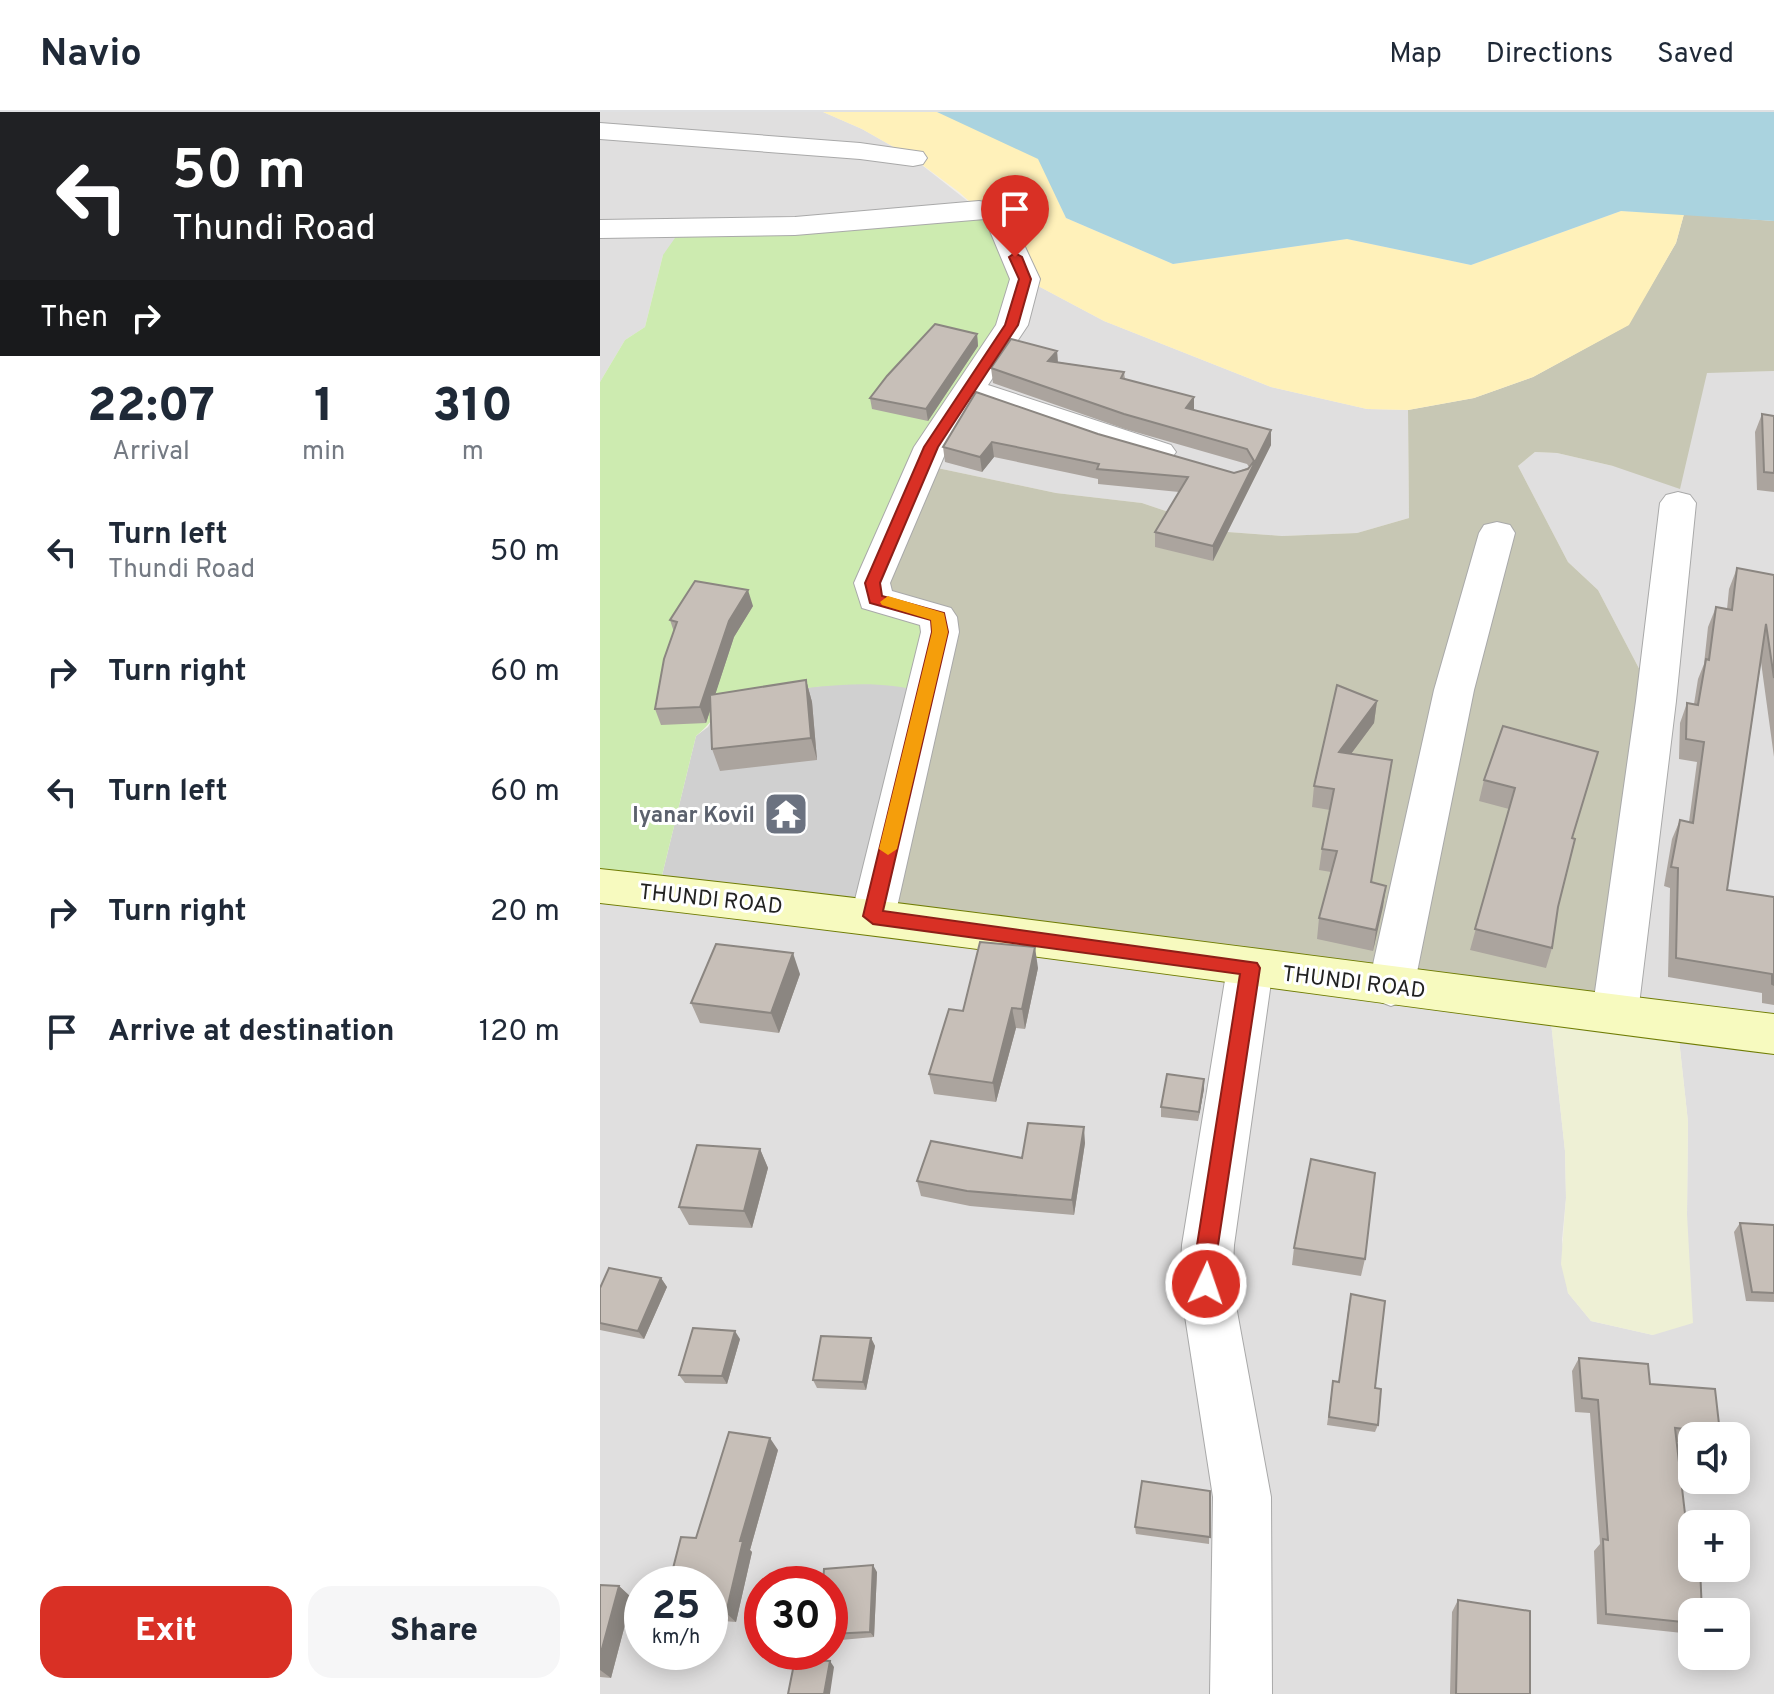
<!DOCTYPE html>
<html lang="en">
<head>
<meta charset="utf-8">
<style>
  :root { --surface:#fff; --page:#f6f6f7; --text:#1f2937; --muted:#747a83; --line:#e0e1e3; --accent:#d93025 }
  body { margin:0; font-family:Overpass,sans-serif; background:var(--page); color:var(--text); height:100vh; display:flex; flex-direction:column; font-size:30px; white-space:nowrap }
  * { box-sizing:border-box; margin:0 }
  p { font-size:26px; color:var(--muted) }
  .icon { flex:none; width:44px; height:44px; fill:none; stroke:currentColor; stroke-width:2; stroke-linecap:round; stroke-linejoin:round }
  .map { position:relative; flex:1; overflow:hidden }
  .panel { display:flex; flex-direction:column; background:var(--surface); width:600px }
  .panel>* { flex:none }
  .banner { background:#202124; color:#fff; overflow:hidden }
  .fabs { position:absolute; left:1078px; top:1310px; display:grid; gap:16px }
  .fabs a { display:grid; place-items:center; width:72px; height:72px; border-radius:16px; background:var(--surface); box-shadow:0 4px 20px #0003; font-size:40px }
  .speed { position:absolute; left:24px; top:1454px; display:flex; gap:16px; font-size:40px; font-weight:700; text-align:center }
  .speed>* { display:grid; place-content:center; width:104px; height:104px; border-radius:50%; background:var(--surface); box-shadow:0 4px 20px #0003; line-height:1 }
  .speed small { font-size:20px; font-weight:400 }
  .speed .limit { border:12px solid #d22; background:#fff; color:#111 }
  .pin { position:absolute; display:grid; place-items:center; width:68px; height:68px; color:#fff; margin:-82px -34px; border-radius:50% 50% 50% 0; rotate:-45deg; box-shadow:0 0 8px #0007 }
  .pin .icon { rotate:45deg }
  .me { position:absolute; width:88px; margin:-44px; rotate:3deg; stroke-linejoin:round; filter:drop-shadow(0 0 6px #0008) }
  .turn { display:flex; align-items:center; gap:28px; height:168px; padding:0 40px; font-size:36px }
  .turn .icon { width:104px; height:104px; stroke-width:2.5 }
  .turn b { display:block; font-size:56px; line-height:68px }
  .then { display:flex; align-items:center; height:76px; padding:0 40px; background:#0003; gap:16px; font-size:30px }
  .eta { display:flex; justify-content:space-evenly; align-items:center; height:136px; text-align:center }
  .eta b { font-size:48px; font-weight:800; line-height:56px }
  .primary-button { display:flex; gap:16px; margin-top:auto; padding:16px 40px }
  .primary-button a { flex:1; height:92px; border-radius:24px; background:var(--accent); color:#fff; font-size:32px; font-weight:800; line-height:92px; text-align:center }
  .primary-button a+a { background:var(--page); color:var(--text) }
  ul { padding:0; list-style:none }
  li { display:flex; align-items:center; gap:24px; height:120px; padding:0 40px }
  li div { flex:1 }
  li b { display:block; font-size:30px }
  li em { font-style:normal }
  header { display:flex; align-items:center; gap:48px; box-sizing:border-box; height:112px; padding:0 40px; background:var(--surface); border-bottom:2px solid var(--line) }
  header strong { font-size:38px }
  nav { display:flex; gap:44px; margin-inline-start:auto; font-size:28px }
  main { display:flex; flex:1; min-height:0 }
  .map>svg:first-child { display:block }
  .residential { fill:#e0dfdf; fill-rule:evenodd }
  .religious { fill:#d0d0d0 }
  .construction { fill:#c7c7b4 }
  .farmland { fill:#eef0d5 }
  .grass { fill:#cdebb0 }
  .sand { fill:#fff1ba }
  .water { fill:#aad3df }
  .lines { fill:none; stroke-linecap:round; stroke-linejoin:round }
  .street-casing { stroke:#a9a9a9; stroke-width:2 }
  .secondary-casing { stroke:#707d05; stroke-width:2 }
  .street { fill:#fff; fill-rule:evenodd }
  .secondary { fill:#f7fabf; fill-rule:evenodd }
  .wall { fill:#aba49e }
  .shaded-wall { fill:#8b8681 }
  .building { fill:#c7bfb8; stroke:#8b8681; stroke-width:2 }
  .route { fill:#d93025; stroke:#8d1f18; stroke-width:2 }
  .slow { fill:#f59e0b }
  .labels { text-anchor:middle; stroke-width:6; stroke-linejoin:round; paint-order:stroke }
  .worship-label { font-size:22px; font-weight:bold; fill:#5b616d; stroke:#fff; text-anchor:end }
  .street-label { font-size:22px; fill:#222; stroke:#fff }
</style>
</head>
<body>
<header>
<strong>Navio</strong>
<nav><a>Map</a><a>Directions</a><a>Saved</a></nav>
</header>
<main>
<section class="panel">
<div class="banner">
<div class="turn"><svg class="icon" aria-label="left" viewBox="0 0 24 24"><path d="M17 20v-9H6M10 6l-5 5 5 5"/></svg><div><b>50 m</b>Thundi Road</div></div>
<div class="then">Then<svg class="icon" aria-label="right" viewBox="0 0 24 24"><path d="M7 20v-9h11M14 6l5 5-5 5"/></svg></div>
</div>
<div class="eta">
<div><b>22:07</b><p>Arrival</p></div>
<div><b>1</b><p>min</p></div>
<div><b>310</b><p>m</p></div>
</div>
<ul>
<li><svg class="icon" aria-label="left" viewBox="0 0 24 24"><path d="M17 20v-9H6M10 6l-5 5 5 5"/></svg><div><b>Turn left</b><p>Thundi Road</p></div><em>50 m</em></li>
<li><svg class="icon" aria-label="right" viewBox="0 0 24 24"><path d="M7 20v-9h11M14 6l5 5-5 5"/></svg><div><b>Turn right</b></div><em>60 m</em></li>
<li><svg class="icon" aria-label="left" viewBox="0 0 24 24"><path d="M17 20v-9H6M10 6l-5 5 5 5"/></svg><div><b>Turn left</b></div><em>60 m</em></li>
<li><svg class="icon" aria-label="right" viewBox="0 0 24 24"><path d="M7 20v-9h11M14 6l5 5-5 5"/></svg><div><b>Turn right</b></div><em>20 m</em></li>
<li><svg class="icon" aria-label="arrive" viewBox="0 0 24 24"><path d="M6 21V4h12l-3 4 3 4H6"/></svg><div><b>Arrive at destination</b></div><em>120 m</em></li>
</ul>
<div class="primary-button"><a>Exit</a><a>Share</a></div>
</section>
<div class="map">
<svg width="1174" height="1582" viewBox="0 0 1174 1582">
  <rect width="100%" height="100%" fill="#f2efe9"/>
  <!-- residential -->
  <path class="residential" d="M 0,0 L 223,0 L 262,17 L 313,46 L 379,98 L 63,143 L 45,215 L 25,228 L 0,270 Z
    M 425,167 L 504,209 L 671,275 L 767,297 L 808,298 L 809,406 L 757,421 L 682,424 L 628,420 L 542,391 L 456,381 L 323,353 Z
    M 1174,259 L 1174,1582 L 0,1582 L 0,774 L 949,892 L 965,1039 L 966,1086 L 962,1128 L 968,1181 L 991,1209 L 1053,1223 L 1087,1102 L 1088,1010 L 1077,909 L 1015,901 L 1056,589 L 998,478 L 968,450 L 918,354 L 935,340 L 957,341 L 1013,354 L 1107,260 ZM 1092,1324 L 1136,1324 L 1136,1368 L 1092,1368 ZM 1092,1412 L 1136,1412 L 1136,1456 L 1092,1456 ZM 42,1472 L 110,1472 L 110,1540 L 42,1540 ZM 162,1472 L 230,1472 L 230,1540 L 162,1540 ZM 1092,1500 L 1136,1500 L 1136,1544 L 1092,1544 Z"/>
  <!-- religious -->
  <path class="religious" d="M 257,570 L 297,572 L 324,580 L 273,804 L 58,780 L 96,624 L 108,615 L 115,602 L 138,583 Z"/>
  <!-- construction -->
  <path class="construction" d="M 1084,102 L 1174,109 L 1174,259 L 1107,261 L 1080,377 L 1013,354 L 957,341 L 935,340 L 918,354 L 968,450 L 998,478 L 1056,589 L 1015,901 L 273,804 L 324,580 L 275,487 L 323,353 L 456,381 L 542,391 L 628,420 L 682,424 L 757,421 L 809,406 L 808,298 L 874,286 L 933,265 L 1028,213 L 1076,131 Z"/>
  <!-- farmland -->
  <path class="farmland" d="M 949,892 L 1077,909 L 1088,1010 L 1087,1102 L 1093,1211 L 1053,1223 L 991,1209 L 968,1181 L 961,1152 L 966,1086 L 965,1039 Z"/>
  <!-- grass -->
  <path class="grass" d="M 396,100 L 425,167 L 272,471 L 338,505 L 324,580 C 274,566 227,574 177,579 C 165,580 145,579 135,586 C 118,596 111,613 96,624 L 58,780 L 0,774 L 0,270 L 25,228 L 45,215 L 63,143 L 82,116 Z"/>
  <!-- sand -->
  <path class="sand" d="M 223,0 L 337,0 L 358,8 L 439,47 L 466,106 L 573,152 L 747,127 L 871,153 L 1021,99 L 1084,102 L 1076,131 L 1029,213 L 933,265 L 874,286 L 808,298 L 767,297 L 671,275 L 504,209 L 425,167 L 379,98 L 359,80 L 313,46 L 262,17 Z"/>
  <!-- water -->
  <path class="water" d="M 337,0 L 1174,0 L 1174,109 L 1021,99 L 871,153 L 747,127 L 573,152 L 466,106 L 438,47 Z"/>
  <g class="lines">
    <!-- street casing -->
    <g class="street-casing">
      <path id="street" d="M 0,11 L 260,31 L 323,40 L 327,46 L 323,52 L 313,54 L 260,47 L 0,27 Z
        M 379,89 L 406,94 L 440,167 L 428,213 L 388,273 L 571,333 L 576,340 L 571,347 L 559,350 L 377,291 L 348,335 L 290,471 L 292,479 L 351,496 L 357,505 L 359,520 L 295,804 L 289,816 L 273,822 L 257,816 L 251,804 L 321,520 L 320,513 L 262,496 L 254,471 L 314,335 L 396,213 L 410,167 L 385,107 L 195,123 L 0,126 L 0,108 L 195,105 Z
        M 1078,380 L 1090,383 L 1096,391 L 1076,589 L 1038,901 L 1031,915 L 1015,920 L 999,915 L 992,901 L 1036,589 L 1060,391 L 1066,383 Z
        M 897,410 L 910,413 L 915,421 L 874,578 L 814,875 L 807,888 L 791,894 L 775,888 L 768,875 L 834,578 L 879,421 L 884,413 Z
        M 650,837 L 666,843 L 673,856 L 634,1133 L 632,1172 L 671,1385 L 672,1582 L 610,1582 L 613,1385 L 580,1172 L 582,1133 L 627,856 L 634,843 Z"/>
    </g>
    <!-- secondary casing -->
    <g class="secondary-casing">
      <path id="secondary" d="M 0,757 C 392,799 782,855 1174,902 L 1174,942 C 782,893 392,835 0,791 Z"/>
    </g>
    <!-- street -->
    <use href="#street" class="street"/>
    <!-- secondary -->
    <use href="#secondary" class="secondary"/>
  </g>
  <!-- wall -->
  <path class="wall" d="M 377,222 L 378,234 L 328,309 L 272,297 L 270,286 Z
    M 457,239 L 458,250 L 524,260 L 525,267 L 594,298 L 671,318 L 671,333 L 613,449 L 555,435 L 555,420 L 579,380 L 498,372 L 498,367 L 394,345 L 382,360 L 345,350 L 343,335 L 376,280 L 498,322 L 634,361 L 649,355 L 647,352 L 525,317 L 393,271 L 391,256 Z
    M 1162,302 L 1174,304 L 1174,380 L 1157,378 L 1155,320 Z
    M 1137,456 L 1174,463 L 1174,645 L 1161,550 L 1127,778 L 1174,785 L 1174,893 L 1162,891 L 1162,881 L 1068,865 L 1070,776 L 1064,774 L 1072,727 L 1080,708 L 1089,710 L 1097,650 L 1079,647 L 1080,611 L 1087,591 L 1094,592 L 1098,567 L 1104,552 L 1108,515 L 1116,495 L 1127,497 L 1129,477 Z
    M 153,494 L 134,525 L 115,582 L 206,568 L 212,590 L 217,648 L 120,659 L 112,637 L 111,596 L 106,611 L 61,613 L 55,597 L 74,520 L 70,508 Z
    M 777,589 L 774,611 L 751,642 L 771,770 L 786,774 L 773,839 L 717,827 L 719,806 L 731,760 L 719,758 L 722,737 L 730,698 L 712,695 L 714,674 Z
    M 903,614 L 972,726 L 958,795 L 952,836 L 946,856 L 870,838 L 909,697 L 879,689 L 884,668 Z
    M 438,856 L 425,917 L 416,916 L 396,990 L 334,982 L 329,962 L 363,899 Z
    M 200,862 L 179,921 L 100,911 L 91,891 Z
    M 604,967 L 604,977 L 598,1009 L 561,1005 L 561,995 Z
    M 485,1031 L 474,1103 L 370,1094 L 321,1084 L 317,1069 Z
    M 160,1037 L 168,1056 L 152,1116 L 89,1113 L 79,1095 Z
    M 1140,1111 L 1174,1113 L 1174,1190 L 1146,1189 L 1134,1120 Z
    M 694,1136 L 765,1147 L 761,1164 L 692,1153 Z
    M 61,1166 L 67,1175 L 44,1227 L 0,1218 L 0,1176 Z
    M 749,1191 L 775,1276 L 778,1313 L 775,1320 L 727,1313 L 733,1269 L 739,1270 Z
    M 271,1226 L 275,1234 L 266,1278 L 217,1276 L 213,1268 Z
    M 140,1227 L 127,1272 L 85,1271 L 79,1263 Z
    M 979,1246 L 1050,1272 L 1120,1321 L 1118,1324 L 1092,1324 L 1092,1332 L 1077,1330 L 1089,1436 L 1092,1522 L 997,1512 L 994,1439 L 1000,1432 L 990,1301 L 975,1300 L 972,1259 Z
    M 178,1338 L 150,1438 L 152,1440 L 136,1510 L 110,1508 L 110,1472 L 96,1426 Z
    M 610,1379 L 609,1432 L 536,1422 L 535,1415 Z
    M 277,1460 L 274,1525 L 230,1529 L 230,1472 Z
    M 0,1473 L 19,1474 L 32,1486 L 11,1566 L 0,1565 Z
    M 858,1488 L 930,1582 L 850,1582 L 852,1500 Z"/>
  <!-- shaded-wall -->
  <path class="shaded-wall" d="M 377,222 L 378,234 L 328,309 L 326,297 Z
    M 457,239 L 458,254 L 448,249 Z
    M 594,285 L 594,300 L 586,296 Z
    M 671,318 L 671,333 L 613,449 L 613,434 Z
    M 392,330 L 394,345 L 382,360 L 380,345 Z
    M 148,478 L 153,494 L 134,525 L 106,611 L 100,595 L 129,509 Z
    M 206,568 L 212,590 L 217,648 L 211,626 Z
    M 777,589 L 774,611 L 736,662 L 739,640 Z
    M 786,774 L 783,795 L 773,839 L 776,818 Z
    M 435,835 L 438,856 L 425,917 L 422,897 Z
    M 193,841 L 200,862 L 179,921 L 171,901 Z
    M 412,896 L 416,916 L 396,990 L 393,971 Z
    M 604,967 L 604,977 L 598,1009 L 599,1000 Z
    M 484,1015 L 485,1031 L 474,1103 L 472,1088 Z
    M 160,1037 L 168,1056 L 152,1116 L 144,1099 Z
    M 61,1166 L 67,1175 L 44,1227 L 38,1219 Z
    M 135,1219 L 140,1227 L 127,1272 L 122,1264 Z
    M 271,1226 L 275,1234 L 266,1278 L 263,1270 Z
    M 170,1326 L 178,1338 L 150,1438 L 152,1440 L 136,1510 L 126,1501 L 140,1429 Z
    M 273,1453 L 277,1460 L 274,1525 L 270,1520 Z
    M 19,1474 L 32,1486 L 11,1566 L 0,1558 L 0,1544 Z
    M 230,1549 L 234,1555 L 230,1582 L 224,1582 Z"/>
  <!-- building -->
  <path class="building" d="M 335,212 L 377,222 L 326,297 L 270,286 L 287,264 Z
    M 411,227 L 457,239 L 448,249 L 524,260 L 521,266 L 594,285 L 586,296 L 671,318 L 613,434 L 555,420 L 588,365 L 497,357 L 499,352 L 392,330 L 380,345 L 343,335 L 376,280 L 498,322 L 634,361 L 648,357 L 654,349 L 647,337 L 524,302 L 391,256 Z
    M 1162,302 L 1174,304 L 1174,361 L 1164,360 Z
    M 1137,456 L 1174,463 L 1174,566 L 1166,512 L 1127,778 L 1174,785 L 1174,873 L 1172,872 L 1172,862 L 1076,846 L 1078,756 L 1071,755 L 1080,708 L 1093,711 L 1104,630 L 1086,627 L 1087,591 L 1098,593 L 1106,547 L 1109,548 L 1116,495 L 1132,498 Z
    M 95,469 L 148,478 L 129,509 L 100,595 L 55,597 L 64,547 L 77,510 L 70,508 Z
    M 206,568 L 211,626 L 112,637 L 110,583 Z
    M 737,573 L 777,589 L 739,640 L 792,648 L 771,770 L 786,774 L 776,818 L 719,806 L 737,739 L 722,737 L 734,677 L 714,674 Z
    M 903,614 L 998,640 L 972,726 L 975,727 L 958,795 L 952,836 L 875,817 L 915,676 L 884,668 Z
    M 380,830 L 435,835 L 422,897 L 412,896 L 393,971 L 329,962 L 349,897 L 363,899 Z
    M 116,832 L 193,841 L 171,901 L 91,891 Z
    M 567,962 L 604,967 L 599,1000 L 561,995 Z
    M 428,1011 L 484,1015 L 472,1088 L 367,1079 L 317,1069 L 331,1029 L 422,1046 Z
    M 97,1033 L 160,1037 L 144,1099 L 79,1095 Z
    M 711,1047 L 775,1061 L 765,1147 L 694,1136 Z
    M 1140,1111 L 1174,1113 L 1174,1181 L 1152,1180 Z
    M 9,1156 L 61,1166 L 38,1219 L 0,1211 L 0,1176 Z
    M 751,1182 L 785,1189 L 775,1276 L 781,1277 L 778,1313 L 729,1305 L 733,1269 L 739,1270 Z
    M 93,1216 L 135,1219 L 122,1264 L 79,1263 Z
    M 221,1224 L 271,1226 L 263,1270 L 213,1268 Z
    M 979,1246 L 1048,1252 L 1050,1272 L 1115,1277 L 1120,1321 L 1075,1316 L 1089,1436 L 1092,1436 L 1092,1456 L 1100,1456 L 1102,1500 L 1092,1500 L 1092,1511 L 1006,1502 L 1003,1427 L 1008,1428 L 998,1288 L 982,1286 Z
    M 129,1320 L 170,1326 L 140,1429 L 143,1429 L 126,1501 L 110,1499 L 110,1472 L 69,1472 L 81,1425 L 96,1426 Z
    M 542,1369 L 610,1379 L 610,1425 L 535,1415 Z
    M 273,1453 L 270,1520 L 230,1522 L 230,1472 L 223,1472 L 224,1457 Z
    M 0,1473 L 19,1474 L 0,1544 Z
    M 858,1488 L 930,1499 L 930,1582 L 856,1582 Z
    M 195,1547 L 230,1549 L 224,1582 L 188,1582 Z"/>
  <!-- route -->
  <path class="route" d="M 415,141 L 422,145 L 431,167 L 418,213 L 338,335 L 280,471 L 282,484 L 344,501 L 348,520 L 283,799 L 657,851 L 660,856 L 618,1133 L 617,1172 L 614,1179 L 606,1182 L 598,1179 L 595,1172 L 597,1133 L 640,862 L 273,812 L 263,804 L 332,520 L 331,508 L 270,491 L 265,471 L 324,335 L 405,213 L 419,167 L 409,145 Z"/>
  <!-- slow -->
  <path class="slow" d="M 288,484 L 344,501 L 348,520 L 297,737 L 288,743 L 279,737 L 332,520 L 331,508 L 282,493 L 280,490 Z"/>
  <!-- icons -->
  <defs>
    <g id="temple-square" transform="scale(2.3)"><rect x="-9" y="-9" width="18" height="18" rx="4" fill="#6b7280" stroke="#fff"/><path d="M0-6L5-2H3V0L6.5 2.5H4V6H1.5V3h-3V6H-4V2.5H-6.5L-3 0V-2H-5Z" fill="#fff"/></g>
  </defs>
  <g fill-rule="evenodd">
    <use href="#temple-square" x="186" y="702"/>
  </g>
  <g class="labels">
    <!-- worship labels -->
    <g class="worship-label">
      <text x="155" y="710">Iyanar Kovil</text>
    </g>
    <!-- street labels -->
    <g class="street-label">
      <text transform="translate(111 786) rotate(6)" y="8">THUNDI ROAD</text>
      <text transform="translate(754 869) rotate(7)" y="8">THUNDI ROAD</text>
    </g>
  </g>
</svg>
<div class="fabs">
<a><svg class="icon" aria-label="sound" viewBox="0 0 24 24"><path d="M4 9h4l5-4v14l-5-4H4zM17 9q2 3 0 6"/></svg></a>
<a>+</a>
<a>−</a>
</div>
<div class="speed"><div>25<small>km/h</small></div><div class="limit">30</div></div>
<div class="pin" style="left:415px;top:145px;background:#d93025"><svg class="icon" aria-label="arrive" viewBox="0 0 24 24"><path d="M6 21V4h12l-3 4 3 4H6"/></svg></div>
<svg class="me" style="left:606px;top:1172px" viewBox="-20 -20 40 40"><circle r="17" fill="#d93025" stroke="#fff" stroke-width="3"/><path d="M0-11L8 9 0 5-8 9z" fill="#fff"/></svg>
</div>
</main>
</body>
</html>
